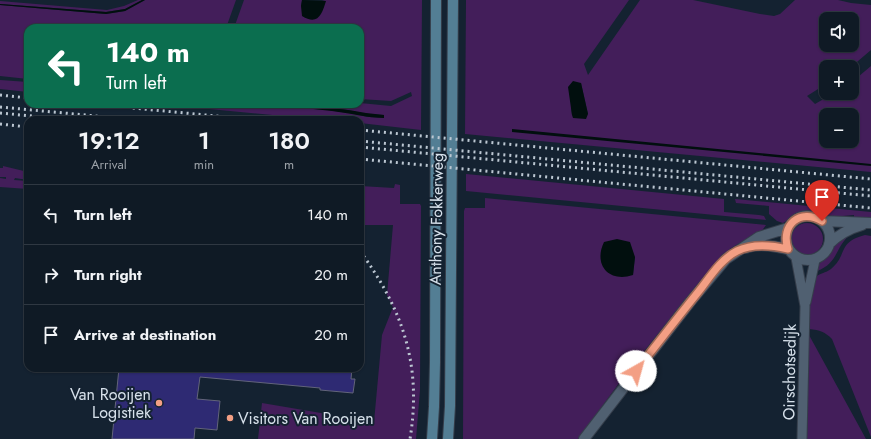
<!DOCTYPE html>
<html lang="en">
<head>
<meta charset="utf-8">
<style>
  :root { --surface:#0f1a25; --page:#18232d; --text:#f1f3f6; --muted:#9ba1a7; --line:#2f3842 }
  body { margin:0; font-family:Jost,sans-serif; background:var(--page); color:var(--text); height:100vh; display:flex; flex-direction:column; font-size:15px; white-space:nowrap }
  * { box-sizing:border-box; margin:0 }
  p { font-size:13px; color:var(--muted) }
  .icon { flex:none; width:22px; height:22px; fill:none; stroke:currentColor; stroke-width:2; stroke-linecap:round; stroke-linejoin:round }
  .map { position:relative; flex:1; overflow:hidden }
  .side { position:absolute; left:24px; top:116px; width:340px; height:256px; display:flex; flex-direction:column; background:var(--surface); border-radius:12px; box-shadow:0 1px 3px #0004,0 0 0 1px var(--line) }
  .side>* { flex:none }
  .guide { position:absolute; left:24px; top:24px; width:340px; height:84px; border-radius:12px; box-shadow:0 1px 3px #0004,0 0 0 1px var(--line); background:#0b6e4f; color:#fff; overflow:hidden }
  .buttons { position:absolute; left:819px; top:12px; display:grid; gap:8px }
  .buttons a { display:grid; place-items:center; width:40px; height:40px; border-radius:8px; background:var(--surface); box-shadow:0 1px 3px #0004,0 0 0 1px var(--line); font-size:20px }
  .pin { position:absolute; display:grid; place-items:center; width:34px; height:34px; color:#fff; margin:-41px -17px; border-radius:50% 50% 50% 0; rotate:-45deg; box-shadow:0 0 4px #0007 }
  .pin .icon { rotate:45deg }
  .me { position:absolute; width:44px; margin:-22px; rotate:38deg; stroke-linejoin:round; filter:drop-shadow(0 0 3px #0008) }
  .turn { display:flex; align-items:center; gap:14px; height:84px; padding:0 16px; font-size:18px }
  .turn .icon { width:52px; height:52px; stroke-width:2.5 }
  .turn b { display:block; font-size:28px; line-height:34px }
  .eta { display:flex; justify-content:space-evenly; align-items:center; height:68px; text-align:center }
  .eta b { font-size:24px; font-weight:600; line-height:28px }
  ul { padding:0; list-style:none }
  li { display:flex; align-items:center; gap:12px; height:60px; padding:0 16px; border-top:1px solid var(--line) }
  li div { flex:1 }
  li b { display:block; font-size:15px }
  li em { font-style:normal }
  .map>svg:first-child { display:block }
  .green { fill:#431e5a; fill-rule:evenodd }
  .water { fill:#010f0e }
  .building { fill:#2e2a73; stroke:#62647a }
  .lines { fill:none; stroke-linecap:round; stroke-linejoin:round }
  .minor-casing { stroke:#353e4b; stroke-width:11 }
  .tertiary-casing { stroke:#353e4b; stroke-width:12 }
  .secondary-casing { stroke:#353e4b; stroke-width:12 }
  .minor { stroke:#506071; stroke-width:9 }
  .tertiary { stroke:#506071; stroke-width:10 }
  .secondary { stroke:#537e94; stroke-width:10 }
  .rail { stroke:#bcc7d2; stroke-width:3; stroke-dasharray:2 4; stroke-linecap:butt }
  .route-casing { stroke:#9e6756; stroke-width:10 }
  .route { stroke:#f39f84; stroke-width:7 }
  .poi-dot { fill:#f39f84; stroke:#142231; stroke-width:1.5 }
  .labels { text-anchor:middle; stroke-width:4; stroke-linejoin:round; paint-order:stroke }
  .street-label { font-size:16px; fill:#d7e1eb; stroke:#142231 }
  .poi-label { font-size:16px; fill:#d7e1eb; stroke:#142231; text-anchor:end }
</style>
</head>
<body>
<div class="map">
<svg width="871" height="439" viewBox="0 0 871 439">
  <rect width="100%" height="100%" fill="#142231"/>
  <!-- green -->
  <path class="green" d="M 138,0 L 142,0 L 125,9 L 106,12 L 0,4 L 0,1 L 107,10 L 124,6 Z
    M 145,0 L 236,0 L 226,28 L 28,28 L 28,79 L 0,76 L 0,5 L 106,14 L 125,11 Z
    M 244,0 L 302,0 L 301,6 L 325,1 L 322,0 L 422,0 L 421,130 L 360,123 L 360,120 L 325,120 L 157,104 L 257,104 L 328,110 L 356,114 L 367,117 L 384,117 L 384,115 L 367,114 L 328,106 L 296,104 L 360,103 L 391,106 L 412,96 L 411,92 L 391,101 L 360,99 L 360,28 L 234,28 Z
    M 466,0 L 629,0 L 584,64 L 588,75 L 640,0 L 693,0 L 760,14 L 774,16 L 780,14 L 795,0 L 838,0 L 851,3 L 871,5 L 871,50 L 851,67 L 826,67 L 826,84 L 807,96 L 815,104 L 834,93 L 852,93 L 852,82 L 871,66 L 871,172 L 465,134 ZM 826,19 L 852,19 L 852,45 L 826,45 ZM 581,83 L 588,114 L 572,115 L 571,107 ZM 826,115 L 852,115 L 852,141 L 826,141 Z
    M 0,80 L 28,82 L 28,92 L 0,89 Z
    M 3,166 L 28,172 L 28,180 L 15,178 L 14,180 L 28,181 L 28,189 L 0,187 L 0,178 L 6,179 L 6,177 L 0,177 L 0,168 L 3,168 Z
    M 466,174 L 724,199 L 724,212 L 759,215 L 764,216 L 766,220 L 466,191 Z
    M 395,184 L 400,185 L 400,204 L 420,204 L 421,206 L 420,390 L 416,439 L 258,439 L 262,403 L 374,422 L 382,335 L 393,307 L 387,295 L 393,225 L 360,225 L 360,186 L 394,188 Z
    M 485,198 L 766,225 L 761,232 L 738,244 L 730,249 L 710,269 L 625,375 L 578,439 L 463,439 L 464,211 L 465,208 L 485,208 ZM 635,257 L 633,275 L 601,262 Z
    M 735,199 L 871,212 L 871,217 L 854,218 L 854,215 L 843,216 L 842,218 L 823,217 L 814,213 L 803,212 L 796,215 L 783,223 L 777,221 L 769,214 L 769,206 L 736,203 Z
    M791 239a16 16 0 1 1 32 0a16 16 0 1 1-32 0Z
    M 851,234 C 835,246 839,263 817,271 L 819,264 L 828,255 L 837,240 Z
    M 865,235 L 871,236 L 871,437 L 832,339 C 825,332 820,330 809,329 L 810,306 L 815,278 C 819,273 826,273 831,269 C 848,255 837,242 865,235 Z
    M 809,335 L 866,439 L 807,439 Z"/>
  <!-- water -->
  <path class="water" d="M 142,0 L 145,0 L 125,11 L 106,14 L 0,5 L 0,4 L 106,12 L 125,9 Z
    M 302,0 L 326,1 C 322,14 318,26 302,16 L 301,6 Z
    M 573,81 L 581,83 L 588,114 L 586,119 L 573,118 L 572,115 L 568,87 Z
    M 257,104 C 296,104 327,106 366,113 C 372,114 378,114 384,115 L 384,118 C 367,118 350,113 332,111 C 307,108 282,107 257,104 Z
    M 512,129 L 871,164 L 871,166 L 512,132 Z
    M 617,239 L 630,242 L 635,257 L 633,275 C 609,283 593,265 604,242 Z"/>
  <!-- building -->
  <path class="building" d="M 119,368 L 352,368 L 351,379 L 355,379 L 353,393 L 320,390 L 320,388 L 200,377 L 197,399 L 220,401 L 217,430 L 195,428 L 194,439 L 112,439 Z"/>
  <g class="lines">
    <!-- minor casing -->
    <g class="minor-casing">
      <path id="minor" d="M 796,258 L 805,306 L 802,439
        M 806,302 L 815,260"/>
    </g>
    <!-- tertiary casing -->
    <g class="tertiary-casing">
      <path id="tertiary" d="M786 238a22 22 0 1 1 44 0a22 22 0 1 1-44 0Z
        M 822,221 L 871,223
        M 829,244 C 839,234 848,229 862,225
        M 745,248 C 759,243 773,246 788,249
        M 584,439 L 690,302 L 726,259 L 759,237 L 788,228"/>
    </g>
    <!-- secondary casing -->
    <g class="secondary-casing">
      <path id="secondary" d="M 432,439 L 434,407 L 435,362 L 436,0
        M 448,439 L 450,406 L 453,0"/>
    </g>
    <!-- minor -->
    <use href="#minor" class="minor"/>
    <!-- tertiary -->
    <use href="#tertiary" class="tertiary"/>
    <!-- secondary -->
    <use href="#secondary" class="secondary"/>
    <!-- rail -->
    <path class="rail" d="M 0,95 L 28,98
      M 91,104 L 258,120
      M 0,107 L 139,120
      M 0,113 L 74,120
      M 0,124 L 28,127
      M 360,130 L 871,179
      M 360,141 L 871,190
      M 360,147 L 871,196
      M 360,159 L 871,208
      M 360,251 C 403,310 422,365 410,439"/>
  </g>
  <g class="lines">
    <!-- route casing -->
    <g class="route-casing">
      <path id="route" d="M 636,371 C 657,344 678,317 699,291 C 710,277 721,259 737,251 C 753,243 771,245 788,249 C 780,225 800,208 822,221"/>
    </g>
    <!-- route -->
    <use href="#route" class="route"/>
  </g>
  <!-- markers -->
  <g class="poi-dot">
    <circle cx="159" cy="403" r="4"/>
    <circle cx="230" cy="418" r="4"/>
  </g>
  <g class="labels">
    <!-- street labels -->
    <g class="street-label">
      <text transform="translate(436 219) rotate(-89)" y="6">Anthony Fokkerweg</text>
      <text transform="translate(789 372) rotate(-89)" y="6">Oirschotsedijk</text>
    </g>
    <!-- poi labels -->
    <g class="poi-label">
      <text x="151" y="400">Van Rooijen<tspan x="151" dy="18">Logistiek</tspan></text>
      <text x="238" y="424" text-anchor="start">Visitors Van Rooijen</text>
    </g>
  </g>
</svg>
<div class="buttons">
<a><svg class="icon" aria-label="sound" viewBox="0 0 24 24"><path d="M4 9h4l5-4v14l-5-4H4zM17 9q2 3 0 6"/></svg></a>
<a>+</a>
<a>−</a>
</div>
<div class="pin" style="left:822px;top:221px;background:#d93025"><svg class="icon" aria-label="arrive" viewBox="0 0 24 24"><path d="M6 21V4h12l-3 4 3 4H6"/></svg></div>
<svg class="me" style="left:636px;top:371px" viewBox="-20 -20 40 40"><circle r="19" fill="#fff"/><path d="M0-13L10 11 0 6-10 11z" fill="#f39f84"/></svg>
<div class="guide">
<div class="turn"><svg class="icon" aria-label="left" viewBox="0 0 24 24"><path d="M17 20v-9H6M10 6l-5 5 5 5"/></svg><div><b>140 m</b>Turn left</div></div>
</div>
<section class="side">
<div class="eta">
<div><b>19:12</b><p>Arrival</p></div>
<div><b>1</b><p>min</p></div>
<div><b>180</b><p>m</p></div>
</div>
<ul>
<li><svg class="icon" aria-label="left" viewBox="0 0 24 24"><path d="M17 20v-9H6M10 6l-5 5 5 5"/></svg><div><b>Turn left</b></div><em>140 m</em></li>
<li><svg class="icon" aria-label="right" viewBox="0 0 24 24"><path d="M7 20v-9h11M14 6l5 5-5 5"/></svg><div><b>Turn right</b></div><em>20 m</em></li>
<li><svg class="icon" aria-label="arrive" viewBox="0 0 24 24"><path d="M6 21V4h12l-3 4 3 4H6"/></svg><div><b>Arrive at destination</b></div><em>20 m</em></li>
</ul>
</section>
</div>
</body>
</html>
